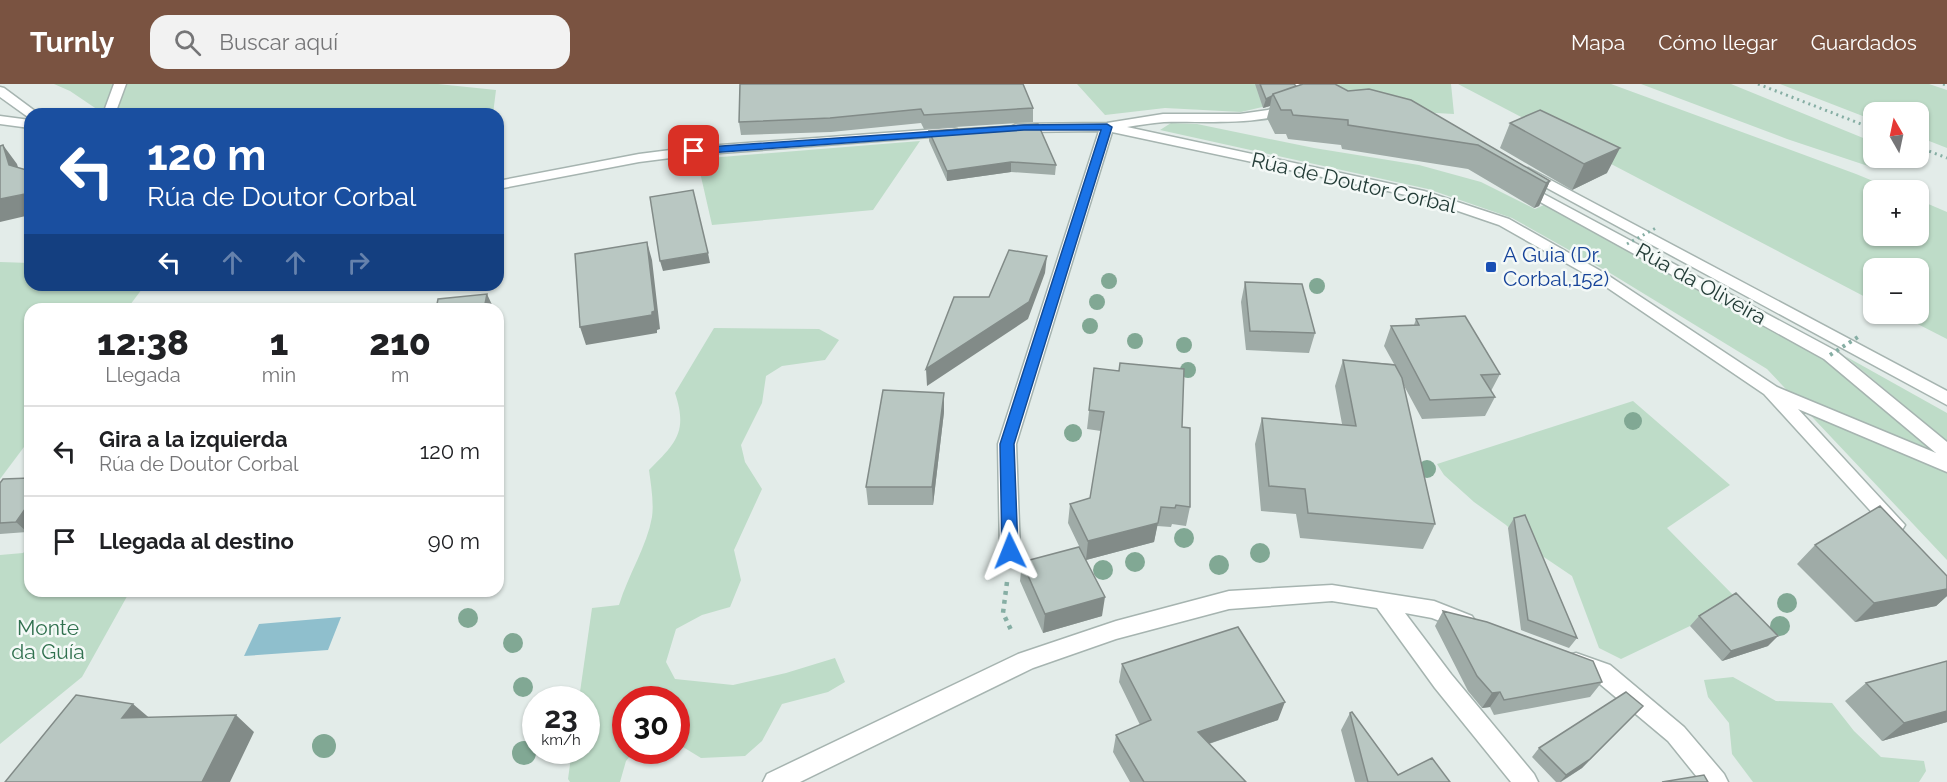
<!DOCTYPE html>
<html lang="es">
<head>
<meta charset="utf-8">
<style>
  :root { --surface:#fff; --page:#f2f2f2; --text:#202124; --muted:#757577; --line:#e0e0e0; --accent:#7a5341 }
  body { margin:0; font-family:Raleway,sans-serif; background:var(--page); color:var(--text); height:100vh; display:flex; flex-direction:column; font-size:22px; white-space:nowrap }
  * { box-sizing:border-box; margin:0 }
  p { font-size:20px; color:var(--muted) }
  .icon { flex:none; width:33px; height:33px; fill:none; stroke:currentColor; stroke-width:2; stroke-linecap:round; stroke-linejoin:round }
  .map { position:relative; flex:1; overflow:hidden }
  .panel { position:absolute; left:24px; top:219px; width:480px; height:294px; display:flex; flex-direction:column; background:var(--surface); border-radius:18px; box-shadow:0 2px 4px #0004 }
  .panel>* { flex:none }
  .guide { position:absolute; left:24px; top:24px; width:480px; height:183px; border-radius:18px; box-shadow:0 2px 4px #0004; background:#1a4fa0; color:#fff; overflow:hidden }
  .needle { width:39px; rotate:351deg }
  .fabs { position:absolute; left:1863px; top:18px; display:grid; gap:12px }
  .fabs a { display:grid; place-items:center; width:66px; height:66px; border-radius:12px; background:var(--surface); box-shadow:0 2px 4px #0004; font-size:30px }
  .speed { position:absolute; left:522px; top:602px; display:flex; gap:12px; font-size:30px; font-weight:700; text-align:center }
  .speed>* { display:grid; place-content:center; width:78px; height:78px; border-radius:50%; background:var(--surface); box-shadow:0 2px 4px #0004; line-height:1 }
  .speed small { font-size:15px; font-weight:400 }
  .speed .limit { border:9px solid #d22; background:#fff; color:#111 }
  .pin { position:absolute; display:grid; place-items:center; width:51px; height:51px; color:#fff; margin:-26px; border-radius:12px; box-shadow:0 3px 9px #0006 }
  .me { position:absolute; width:66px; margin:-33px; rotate:358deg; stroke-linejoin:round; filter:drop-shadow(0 0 4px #0008) }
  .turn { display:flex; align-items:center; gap:21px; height:126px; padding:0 24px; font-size:27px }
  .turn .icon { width:78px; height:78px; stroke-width:2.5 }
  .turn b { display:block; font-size:42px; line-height:51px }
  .lanes { display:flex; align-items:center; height:57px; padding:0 24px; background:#0003; justify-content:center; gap:30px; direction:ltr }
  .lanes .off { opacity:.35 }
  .eta { display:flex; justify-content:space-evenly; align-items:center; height:102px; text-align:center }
  .eta b { font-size:36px; font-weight:800; line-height:42px }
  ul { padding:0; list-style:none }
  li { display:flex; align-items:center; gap:18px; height:90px; padding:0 24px; border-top:2px solid var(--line) }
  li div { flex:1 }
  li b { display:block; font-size:22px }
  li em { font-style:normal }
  header { display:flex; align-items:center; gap:36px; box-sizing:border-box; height:84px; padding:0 30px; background:var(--accent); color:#fff }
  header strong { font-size:28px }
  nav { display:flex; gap:33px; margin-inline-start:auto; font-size:21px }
  .search { width:420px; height:54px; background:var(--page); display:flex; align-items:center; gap:15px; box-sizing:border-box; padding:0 21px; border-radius:18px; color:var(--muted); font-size:22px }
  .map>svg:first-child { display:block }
  .green { fill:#bedcc8 }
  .water { fill:#8fbfcd }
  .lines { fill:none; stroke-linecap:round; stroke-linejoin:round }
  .service-casing { stroke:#a6b4b0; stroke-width:3 }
  .minor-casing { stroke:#a6b4b0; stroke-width:3 }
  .path-far1 { stroke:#86aea4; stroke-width:3; stroke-dasharray:2 4; stroke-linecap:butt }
  .path { stroke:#86aea4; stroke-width:4.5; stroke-dasharray:4 5; stroke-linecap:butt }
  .service { fill:#fff; fill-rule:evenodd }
  .minor { fill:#fff; fill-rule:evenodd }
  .path-bridge-far1 { stroke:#86aea4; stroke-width:3; stroke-dasharray:2 4; stroke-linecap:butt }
  .path-bridge { stroke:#86aea4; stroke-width:4; stroke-dasharray:3 4.5; stroke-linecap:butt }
  .tree { fill:#81a894 }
  .wall { fill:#9faba7 }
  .shaded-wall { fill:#828b88 }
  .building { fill:#b9c7c2; stroke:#828b88; stroke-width:1.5 }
  .route { fill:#1a73e8; stroke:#114b97; stroke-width:1.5 }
  .transit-dot { fill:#1a4fb4; stroke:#f4f9f7; stroke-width:2 }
  .labels { text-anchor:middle; stroke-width:5; stroke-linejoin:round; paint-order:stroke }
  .street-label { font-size:21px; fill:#243d38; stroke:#f4f9f7 }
  .transit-label { font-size:21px; fill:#164399; stroke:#f4f9f7; text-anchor:start }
  .park-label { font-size:21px; fill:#31714f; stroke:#f4f9f7 }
</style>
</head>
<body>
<header>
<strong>Turnly</strong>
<div class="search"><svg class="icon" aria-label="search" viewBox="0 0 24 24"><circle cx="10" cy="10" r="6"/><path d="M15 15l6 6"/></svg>Buscar aquí</div>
<nav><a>Mapa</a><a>Cómo llegar</a><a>Guardados</a></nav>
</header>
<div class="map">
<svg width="1947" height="698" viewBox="0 0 1947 698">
  <rect width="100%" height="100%" fill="#e3ece9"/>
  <!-- green -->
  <path class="green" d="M 54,0 L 438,0 L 496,6 L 493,30 L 104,30 L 70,7 Z
    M 1077,0 L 1451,0 L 1454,30 L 1275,20 L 1241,28 L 1165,24 L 1105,31 Z
    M 1458,0 L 1611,0 L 1856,90 L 1895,106 L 1874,106 L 1874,152 L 1918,152 L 1919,116 L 1947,128 L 1947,255 L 1898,230 L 1918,230 L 1918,184 L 1874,184 L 1873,217 Z
    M 1641,0 L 1731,0 L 1873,58 L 1874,74 L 1898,74 L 1901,78 L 1887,84 L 1871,83 L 1787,55 Z
    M 1780,0 L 1929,0 L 1947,6 L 1947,64 L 1919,53 L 1918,28 L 1874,28 L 1873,36 Z
    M 1171,39 L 1197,40 L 1314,64 L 1419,81 L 1481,98 L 1535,125 L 1544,121 L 1829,277 L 1947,378 L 1947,476 L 1767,285 L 1610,189 L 1512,134 L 1428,105 L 1160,46 Z
    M 920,57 L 873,126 L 712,141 L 697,75 Z
    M 0,178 L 30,179 L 30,201 L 145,201 L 127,225 L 30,225 L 30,355 L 0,395 Z
    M 714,244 L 819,245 L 839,256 L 825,276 L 782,282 L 766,292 L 762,319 L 741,361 L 745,378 L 762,405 L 734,466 L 741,496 L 730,523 L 702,531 L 676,545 L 666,578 L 675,595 L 733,601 L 786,589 L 835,574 L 845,598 L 828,608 L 782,620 L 762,657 L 745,672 L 701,674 L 683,663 L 677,662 L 676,615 L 626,615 L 626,666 L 635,666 L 626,677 L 620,698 L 570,698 L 568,695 L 572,666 L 586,666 L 586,615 L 579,615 L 592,524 L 619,521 C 628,491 647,462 652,433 C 654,419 651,401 649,386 C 676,359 688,348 675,309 Z
    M 1845,272 L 1947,329 L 1947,357 Z
    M 1633,317 L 1730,401 L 1667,444 L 1738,516 L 1727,519 L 1690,542 L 1621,575 L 1599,564 L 1572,492 L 1529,463 L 1506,441 L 1474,418 L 1444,391 L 1437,380 Z
    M 30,462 L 30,507 L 130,507 L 82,593 L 0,660 L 0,471 L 23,469 Z
    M 1733,593 L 1776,617 L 1832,619 L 1854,647 L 1881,673 L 1924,677 L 1926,687 L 1919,698 L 1753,698 L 1732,670 L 1729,639 L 1708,613 L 1704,596 Z"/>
  <!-- water -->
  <path class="water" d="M 341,533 L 328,566 L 244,572 L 259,540 Z"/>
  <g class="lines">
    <!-- service casing -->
    <g class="service-casing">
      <path id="service" d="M 0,32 L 30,36 L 30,44 L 0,40 Z
        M 1528,84 L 1947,307 L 1947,321 L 1523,91 L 1521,88 Z"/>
    </g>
    <!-- minor casing -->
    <g class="minor-casing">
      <path id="minor" d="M 114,0 L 126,0 L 115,30 L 103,30 Z
        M 1286,0 L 1299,0 L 1311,14 C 1282,46 1204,36 1164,38 C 1151,39 1139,41 1127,43 L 1424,107 L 1509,135 L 1606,190 L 1777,303 L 1936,369 L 1824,275 L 1515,104 L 1517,101 L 1527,101 L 1836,267 L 1947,358 L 1947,388 L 1798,325 L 1905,441 L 1902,446 L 1895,449 L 1888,446 L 1764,310 L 1596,196 L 1499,141 L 1420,114 L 1112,48 L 1016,360 L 1020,467 L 1017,473 L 1010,475 L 1003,473 L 1000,467 L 998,360 L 1099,47 L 1016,48 L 1009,44 L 1016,40 L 1107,39 L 1163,30 L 1240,30 L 1268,26 L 1297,13 Z
        M 0,3 L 4,4 L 39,30 L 30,30 L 28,33 L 0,13 Z
        M 952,44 L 957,45 L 959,48 L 957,51 L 694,71 L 639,78 L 498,105 L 498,97 L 639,70 L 694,63 Z
        M 1332,501 L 1434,517 L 1472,532 L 1476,538 L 1472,544 L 1465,547 L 1432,534 L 1405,529 L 1451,590 L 1534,690 L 1538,698 L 1511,698 L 1435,604 L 1377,524 L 1332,517 L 1229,525 L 1116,555 L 1033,584 L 800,698 L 763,698 L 767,690 L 1018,570 L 1116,537 L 1229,507 Z
        M 1576,569 L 1610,581 L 1684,643 L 1724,690 L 1728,698 L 1701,698 L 1668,657 L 1594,595 L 1568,585 L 1565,578 L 1568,571 Z"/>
    </g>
    <!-- path-far1 -->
    <path class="path-far1" d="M 1758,0 L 1874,45
      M 1943,0 L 1947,1
      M 1918,63 L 1947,74"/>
    <!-- path -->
    <path class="path" d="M 1007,498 L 1003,529 L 1012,548"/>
    <!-- service -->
    <use href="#service" class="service"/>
    <!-- minor -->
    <use href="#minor" class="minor"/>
    <!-- path-bridge-far1 -->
    <path class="path-bridge-far1" d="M 1627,160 L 1656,144"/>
    <!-- path-bridge -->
    <path class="path-bridge" d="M 1830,271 L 1858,253"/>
  </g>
  <!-- trees -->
  <g class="tree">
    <circle cx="1109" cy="197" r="8"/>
    <circle cx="1317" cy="202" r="8"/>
    <circle cx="1097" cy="218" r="8"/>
    <circle cx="1090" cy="242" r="8"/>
    <circle cx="1135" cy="257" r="8"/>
    <circle cx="1184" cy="261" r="8"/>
    <circle cx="1188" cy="286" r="8"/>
    <circle cx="1633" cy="337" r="9"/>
    <circle cx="1073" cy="349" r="9"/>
    <circle cx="1427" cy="385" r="9"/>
    <circle cx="1184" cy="454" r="10"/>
    <circle cx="1260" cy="469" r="10"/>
    <circle cx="1135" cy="478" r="10"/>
    <circle cx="1219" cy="481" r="10"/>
    <circle cx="1103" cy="486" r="10"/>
    <circle cx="1787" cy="519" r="10"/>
    <circle cx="468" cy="534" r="10"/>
    <circle cx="1780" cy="542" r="10"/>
    <circle cx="513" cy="559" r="10"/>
    <circle cx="523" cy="603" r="10"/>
    <circle cx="324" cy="662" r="12"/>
    <circle cx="524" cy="669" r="12"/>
  </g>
  <!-- wall -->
  <path class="wall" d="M 740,0 L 1033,24 L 1033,38 L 924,45 L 921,39 L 831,48 L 741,51 L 739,38 Z
    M 1255,0 L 1294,0 L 1296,2 L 1348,7 L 1369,5 L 1550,97 L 1539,122 L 1534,124 L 1468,85 L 1342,65 L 1341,61 L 1288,55 L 1286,50 L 1275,50 L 1267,34 L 1270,22 L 1263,24 Z
    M 1510,39 L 1607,89 L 1572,106 L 1500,64 Z
    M 929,47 L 1056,81 L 1055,91 L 1011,88 L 947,97 L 929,57 Z
    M 1245,198 L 1315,249 L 1309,269 L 1246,266 L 1241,218 Z
    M 1416,235 L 1500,290 L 1491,307 L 1495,313 L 1485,332 L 1422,335 L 1402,298 L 1435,440 L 1423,465 L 1300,454 L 1296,430 L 1261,427 L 1255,360 L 1262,334 L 1342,340 L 1335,302 L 1343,276 L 1394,280 L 1384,262 L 1391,242 L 1414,241 Z
    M 1094,284 L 1182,343 L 1190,423 L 1186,442 L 1172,440 L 1171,443 L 1157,442 L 1154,458 L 1086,476 L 1102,532 L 1043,549 L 1020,497 L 1022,478 L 1080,464 L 1068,439 L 1070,420 L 1090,414 L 1101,347 L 1087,345 Z
    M 944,328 L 933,421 L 868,421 L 866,403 Z
    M 0,399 L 27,448 L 0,450 Z
    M 1514,434 L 1577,554 L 1569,564 L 1521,546 L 1508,444 Z
    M 1815,461 L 1947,492 L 1947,512 L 1936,522 L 1855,538 L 1797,480 Z
    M 1443,527 L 1602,598 L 1590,613 L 1494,631 L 1490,623 L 1482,624 L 1468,607 L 1435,542 Z
    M 1699,532 L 1768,562 L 1722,577 L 1690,542 Z
    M 1122,580 L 1278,636 L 1209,660 L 1246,698 L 1130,698 L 1113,668 L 1116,651 L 1140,641 L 1119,598 Z
    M 1866,599 L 1947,638 L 1882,657 L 1845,617 Z
    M 1643,622 L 1582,684 L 1561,698 L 1556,698 L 1532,673 L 1539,664 Z
    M 1350,629 L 1398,691 L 1450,698 L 1355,698 L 1341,646 Z"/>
  <!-- shaded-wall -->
  <path class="shaded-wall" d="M 1272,12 L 1270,22 L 1263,24 L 1266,15 Z
    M 3,61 L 17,80 L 23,100 L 9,81 Z
    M 1620,64 L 1607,89 L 1572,106 L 1584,80 Z
    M 1011,78 L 1011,88 L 947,97 L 947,87 Z
    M 1550,97 L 1539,122 L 1534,124 L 1546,99 Z
    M 30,109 L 30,131 L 0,138 L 0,115 Z
    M 647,158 L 652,176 L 660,245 L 657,246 L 657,249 L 586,261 L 580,243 Z
    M 708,169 L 710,179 L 663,187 L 660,177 Z
    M 1047,172 L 1045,189 L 1028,235 L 927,302 L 926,285 Z
    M 487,210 L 494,225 L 484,225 Z
    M 944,309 L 944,328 L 933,421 L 932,403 Z
    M 30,418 L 30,444 L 27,448 L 16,438 Z
    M 1158,439 L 1154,458 L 1086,476 L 1088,457 Z
    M 1947,505 L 1947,512 L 1936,522 L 1855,538 L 1874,519 Z
    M 1105,513 L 1102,532 L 1043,549 L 1045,530 Z
    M 1778,552 L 1768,562 L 1722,577 L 1731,567 Z
    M 1500,608 L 1490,623 L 1482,624 L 1492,609 Z
    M 1285,618 L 1278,636 L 1193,665 L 1198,648 Z
    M 133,620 L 153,637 L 122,634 Z
    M 1643,622 L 1582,684 L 1560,698 L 1566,691 Z
    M 1947,627 L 1947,638 L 1882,657 L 1904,639 Z
    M 236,631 L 254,648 L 230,698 L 202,698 Z"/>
  <!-- building -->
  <path class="building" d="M 740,0 L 1023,0 L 1033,24 L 924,31 L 921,25 L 830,34 L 739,38 Z
    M 1260,0 L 1294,0 L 1296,2 L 1273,10 L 1272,12 L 1266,15 Z
    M 1303,0 L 1335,0 L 1348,7 L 1369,5 L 1411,16 L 1550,97 L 1546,99 L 1478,61 L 1348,41 L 1348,36 L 1293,31 L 1291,26 L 1281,26 L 1273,10 Z
    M 1540,26 L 1620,64 L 1584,80 L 1510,39 Z
    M 1038,40 L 1056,81 L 1011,78 L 947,87 L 929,47 Z
    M 3,61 L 9,81 L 30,87 L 30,109 L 0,115 L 0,62 Z
    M 693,106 L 708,169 L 660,177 L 650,113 Z
    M 647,158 L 655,227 L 652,228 L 652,231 L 580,243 L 575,170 Z
    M 1009,166 L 1047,172 L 1029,218 L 926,285 L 954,213 L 989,213 Z
    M 1245,198 L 1302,200 L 1315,249 L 1250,247 Z
    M 487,210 L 484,225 L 436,225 L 438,215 Z
    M 1465,232 L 1500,290 L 1481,291 L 1495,313 L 1430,316 L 1391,242 L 1419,241 L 1416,235 Z
    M 1343,276 L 1395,281 L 1402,294 L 1435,440 L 1308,429 L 1305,405 L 1269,402 L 1262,334 L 1356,342 Z
    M 1120,279 L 1184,285 L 1182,343 L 1190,344 L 1190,423 L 1176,421 L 1175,424 L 1161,423 L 1158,439 L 1088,457 L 1070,420 L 1090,414 L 1104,328 L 1089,326 L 1094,284 L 1119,287 Z
    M 883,306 L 944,309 L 932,403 L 866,403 Z
    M 30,394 L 30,418 L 16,438 L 0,439 L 0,399 L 3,395 Z
    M 1880,422 L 1947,492 L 1947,505 L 1874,519 L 1815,461 Z
    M 1525,431 L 1577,554 L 1528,536 L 1514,434 Z
    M 1079,463 L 1105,513 L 1045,530 L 1022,478 Z
    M 1736,509 L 1778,552 L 1731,567 L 1699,532 Z
    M 1443,527 L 1487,538 L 1593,577 L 1602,598 L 1504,616 L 1500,608 L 1492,609 L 1477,592 Z
    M 1238,543 L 1285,618 L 1198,648 L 1246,698 L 1144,698 L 1116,651 L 1151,636 L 1122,580 Z
    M 1947,577 L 1947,627 L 1904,639 L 1866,599 Z
    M 1626,608 L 1643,622 L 1590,675 L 1566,691 L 1539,664 Z
    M 76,611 L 133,620 L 122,634 L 236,631 L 202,698 L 5,698 Z
    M 1352,628 L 1398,691 L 1432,674 L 1450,698 L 1368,698 L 1350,629 Z
    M 1704,691 L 1708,698 L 1662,698 Z"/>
  <!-- route -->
  <path class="route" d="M 1024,41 L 1107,40 L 1112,43 L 1014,360 L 1018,467 L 1015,472 L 1005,472 L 1002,467 L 1000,360 L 1101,46 L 1024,46 L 694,70 L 689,67 L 694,64 Z"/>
  <!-- markers -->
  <rect class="transit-dot" x="1485" y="177" width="12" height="12" rx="3"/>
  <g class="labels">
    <!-- street labels -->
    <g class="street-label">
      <text transform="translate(1354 99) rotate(13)" y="7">Rúa de Doutor Corbal</text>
      <text transform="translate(1701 200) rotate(29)" y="7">Rúa da Oliveira</text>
    </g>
    <!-- transit labels -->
    <g class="transit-label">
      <text x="1503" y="178">A Guia (Dr.<tspan x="1503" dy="24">Corbal,152)</tspan></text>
    </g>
    <!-- park labels -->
    <g class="park-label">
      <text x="48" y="551">Monte<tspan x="48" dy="24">da Guía</tspan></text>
    </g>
  </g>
</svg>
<div class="fabs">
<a><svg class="needle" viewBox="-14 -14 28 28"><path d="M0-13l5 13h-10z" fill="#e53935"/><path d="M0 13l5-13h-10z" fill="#757577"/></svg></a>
<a>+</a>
<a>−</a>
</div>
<div class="speed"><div>23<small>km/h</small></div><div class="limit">30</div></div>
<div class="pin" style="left:694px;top:67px;background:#d93025"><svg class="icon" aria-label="arrive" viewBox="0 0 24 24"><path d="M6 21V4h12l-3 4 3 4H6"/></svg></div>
<svg class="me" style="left:1010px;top:467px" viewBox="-20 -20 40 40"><path d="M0-17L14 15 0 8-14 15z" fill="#1a73e8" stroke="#fff" stroke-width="4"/></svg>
<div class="guide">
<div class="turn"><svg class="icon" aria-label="left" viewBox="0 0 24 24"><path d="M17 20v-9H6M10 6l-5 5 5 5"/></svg><div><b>120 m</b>Rúa de Doutor Corbal</div></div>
<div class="lanes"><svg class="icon" aria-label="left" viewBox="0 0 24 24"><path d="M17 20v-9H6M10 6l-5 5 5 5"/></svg><svg class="icon off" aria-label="ahead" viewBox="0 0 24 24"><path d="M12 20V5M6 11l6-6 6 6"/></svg><svg class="icon off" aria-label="ahead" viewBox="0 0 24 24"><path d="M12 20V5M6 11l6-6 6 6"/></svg><svg class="icon off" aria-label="right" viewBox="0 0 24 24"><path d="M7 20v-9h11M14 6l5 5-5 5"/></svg></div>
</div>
<section class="panel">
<div class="eta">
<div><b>12:38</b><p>Llegada</p></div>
<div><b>1</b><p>min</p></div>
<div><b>210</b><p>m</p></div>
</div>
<ul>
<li><svg class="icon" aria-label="left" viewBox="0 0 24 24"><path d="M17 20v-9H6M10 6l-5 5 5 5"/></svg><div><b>Gira a la izquierda</b><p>Rúa de Doutor Corbal</p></div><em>120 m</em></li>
<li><svg class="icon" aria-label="arrive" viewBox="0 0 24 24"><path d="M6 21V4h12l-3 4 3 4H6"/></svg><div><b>Llegada al destino</b></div><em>90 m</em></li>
</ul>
</section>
</div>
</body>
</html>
